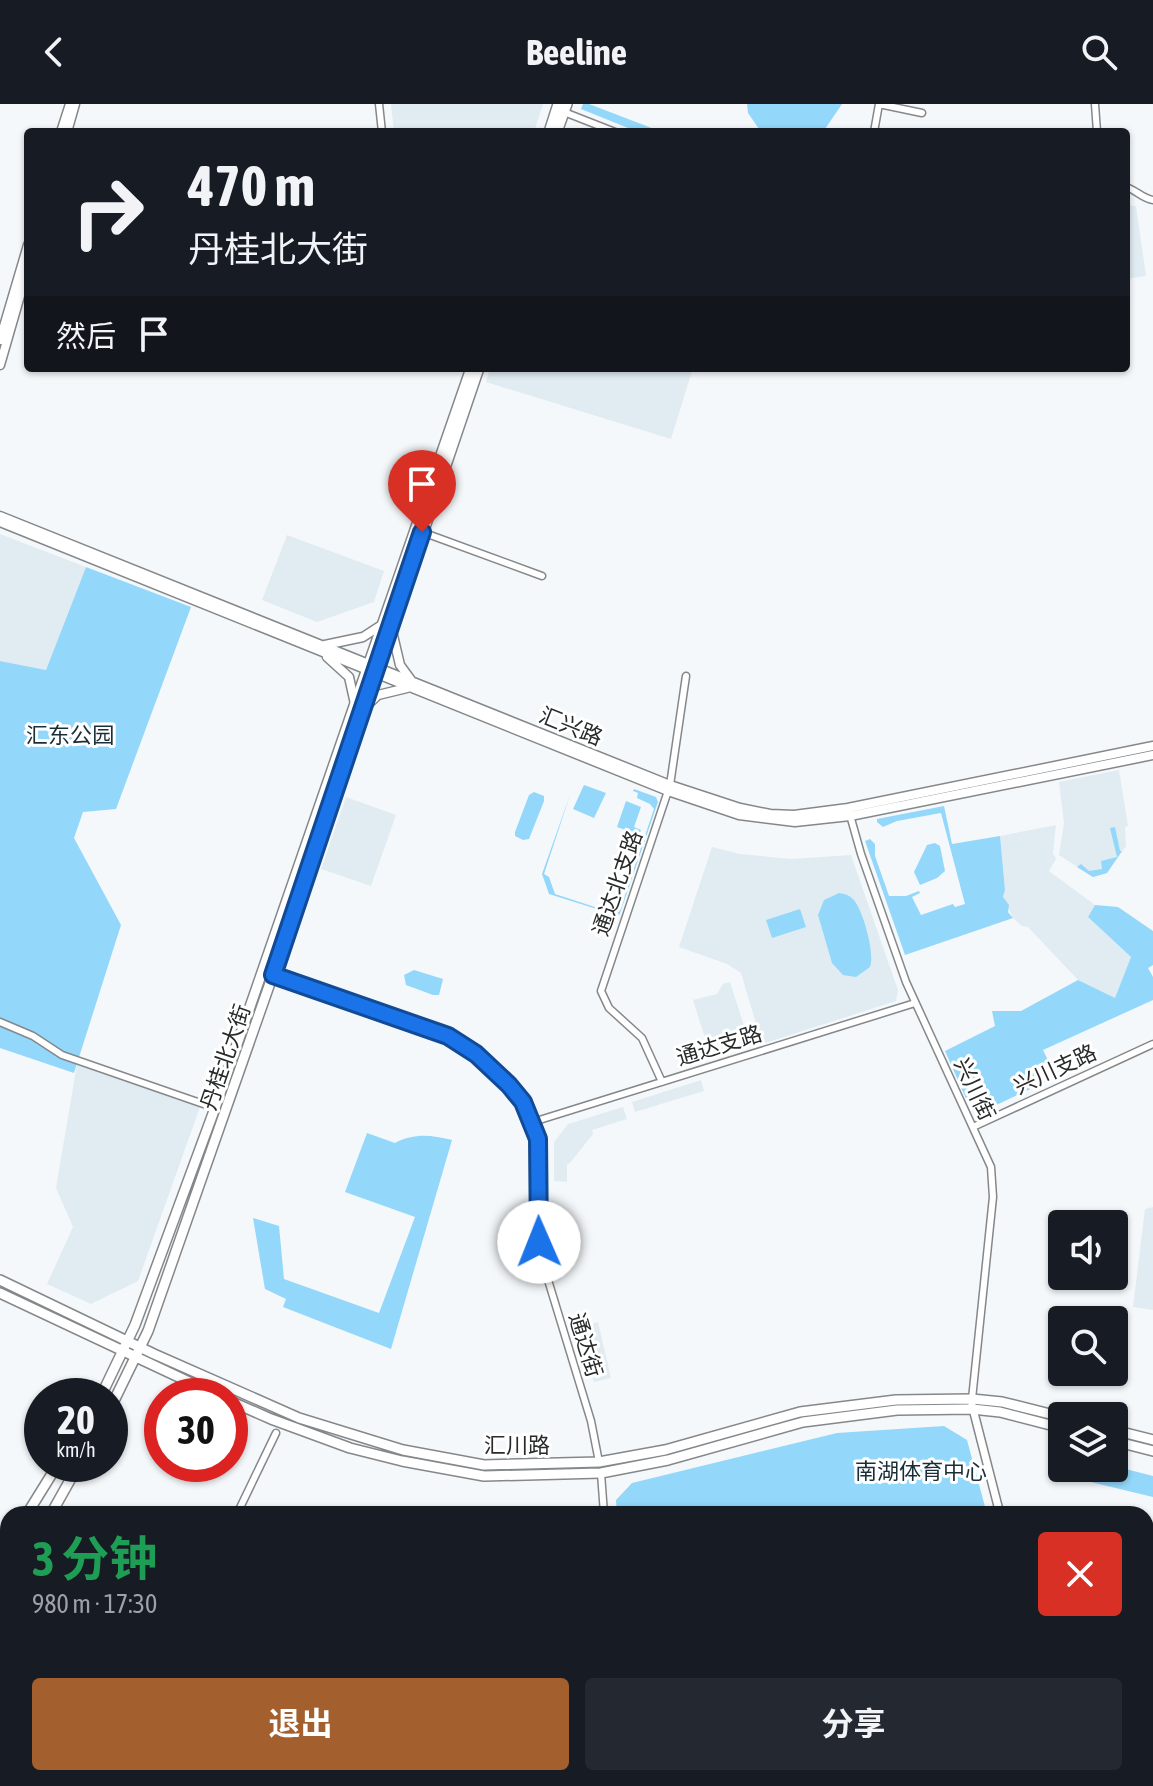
<!DOCTYPE html>
<html lang="zh">
<head>
<meta charset="utf-8">
<style>
  :root { --surface:#171b24; --page:#242831; --text:#f1f3f6; --muted:#9ea1a6; --accent:#a3602e }
  body { margin:0; font-family:"Asap Condensed","Noto Sans SC",sans-serif; background:var(--page); color:var(--text); height:100vh; display:flex; flex-direction:column; font-size:30px; white-space:nowrap }
  * { box-sizing:border-box; margin:0 }
  p { font-size:26px; color:var(--muted) }
  .icon { flex:none; width:44px; height:44px; fill:none; stroke:currentColor; stroke-width:2; stroke-linecap:round; stroke-linejoin:round }
  .map { position:relative; flex:1; overflow:hidden }
  .panel { position:absolute; left:0px; top:1402px; width:1154px; height:280px; display:flex; flex-direction:column; background:var(--surface); border-radius:24px 24px 0 0; box-shadow:0 2px 6px #0004 }
  .panel>* { flex:none }
  .guide { position:absolute; left:24px; top:24px; width:1106px; height:244px; border-radius:8px; box-shadow:0 2px 6px #0004; background:#171b24; color:var(--text); overflow:hidden }
  .controls { position:absolute; left:1048px; top:1106px; display:grid; gap:16px }
  .controls a { display:grid; place-items:center; width:80px; height:80px; border-radius:8px; background:var(--surface); box-shadow:0 2px 6px #0004; font-size:40px }
  .speed { position:absolute; left:24px; top:1274px; display:flex; gap:16px; font-size:40px; font-weight:700; text-align:center }
  .speed>* { display:grid; place-content:center; width:104px; height:104px; border-radius:50%; background:var(--surface); box-shadow:0 2px 6px #0004; line-height:1 }
  .speed small { font-size:20px; font-weight:400 }
  .speed .limit { border:12px solid #d22; background:#fff; color:#111 }
  .pin { position:absolute; display:grid; place-items:center; width:68px; height:68px; color:#fff; margin:-82px -34px; border-radius:50% 50% 50% 0; rotate:-45deg; box-shadow:0 0 8px #0007 }
  .pin .icon { rotate:45deg }
  .me { position:absolute; width:88px; margin:-44px; rotate:359deg; stroke-linejoin:round; filter:drop-shadow(0 0 6px #0008) }
  .turn { display:flex; align-items:center; gap:28px; height:168px; padding:0 32px; font-size:36px }
  .turn .icon { width:104px; height:104px; stroke-width:2.5 }
  .turn b { display:block; font-size:56px; line-height:68px }
  .then { display:flex; align-items:center; height:76px; padding:0 32px; background:#0003; gap:16px; font-size:30px }
  .round { display:grid; place-items:center; flex:none; width:84px; height:84px; border-radius:8px; background:var(--page) }
  .head { display:flex; align-items:center; justify-content:space-between; height:136px; padding:0 32px }
  h1 { font-size:48px; font-weight:700; line-height:60px; color:#1e9e55 }
  .cta { display:flex; gap:16px; margin-top:auto; padding:16px 32px }
  .cta a { flex:1; height:92px; border-radius:8px; background:var(--accent); color:#fff; font-size:32px; font-weight:700; line-height:92px; text-align:center }
  .cta a+a { background:var(--page); color:var(--text) }
  header { display:flex; justify-content:space-between; align-items:center; height:104px; padding:0 32px; background:var(--surface); font-size:36px; font-weight:700 }
  .map>svg:first-child { display:block }
  .built { fill:#e1ecf2 }
  .green { fill:#93d7fa }
  .lines { fill:none; stroke-linecap:round; stroke-linejoin:round }
  .minor-casing { stroke:#85888a; stroke-width:9 }
  .tertiary-casing { stroke:#85888a; stroke-width:10 }
  .secondary-casing { stroke:#85888a; stroke-width:11 }
  .primary-casing { stroke:#85888a; stroke-width:12 }
  .minor { stroke:#fff; stroke-width:6 }
  .tertiary { stroke:#fff; stroke-width:7 }
  .secondary { stroke:#fff; stroke-width:8 }
  .primary { stroke:#fff; stroke-width:9 }
  .route-casing { stroke:#114b97; stroke-width:20 }
  .route { stroke:#1a73e8; stroke-width:14 }
  .labels { text-anchor:middle; stroke-width:6; stroke-linejoin:round; paint-order:stroke }
  .street-label { font-size:22px; fill:#292b2b; stroke:#fff }
  .park-label { font-size:22px; fill:#1a2e38; stroke:#fff }
</style>
</head>
<body>
<header><svg class="icon" aria-label="back" viewBox="0 0 24 24"><path d="M15 5l-7 7 7 7"/></svg>Beeline<svg class="icon" aria-label="search" viewBox="0 0 24 24"><circle cx="10" cy="10" r="6"/><path d="M15 15l6 6"/></svg></header>
<div class="map">
<svg width="1153" height="1682" viewBox="0 0 1153 1682">
  <rect width="100%" height="100%" fill="#f4f8fa"/>
  <!-- built -->
  <path class="built" d="M 391,0 L 543,0 L 534,28 L 394,28 Z
    M 1126,101 L 1136,102 L 1146,172 L 1126,175 Z
    M 490,264 L 693,264 L 671,335 L 486,278 Z
    M 0,430 L 86,463 L 46,566 L 0,557 Z
    M 287,431 L 384,467 L 374,498 L 317,518 L 262,496 Z
    M 1119,666 L 1128,722 L 1125,723 L 1126,742 L 1107,769 L 1093,773 L 1059,751 L 1064,719 L 1059,678 Z
    M 346,693 L 396,711 L 371,782 L 321,765 Z
    M 1056,721 L 1053,749 L 1056,755 L 1049,767 L 1095,801 L 1088,813 L 1131,853 L 1115,895 L 1078,876 L 1028,823 L 1022,822 L 1013,814 L 1003,793 L 1005,786 L 1000,732 Z
    M 712,743 L 740,750 L 791,755 L 851,751 L 898,886 L 896,897 L 762,940 L 741,869 L 727,860 L 679,843 Z
    M 730,878 L 748,934 L 709,947 L 693,896 L 717,890 L 723,880 Z
    M 77,960 L 200,1003 L 138,1177 L 91,1200 L 47,1180 L 73,1123 L 56,1084 Z
    M 701,976 L 704,987 L 635,1008 L 632,998 Z
    M 623,1003 L 627,1015 L 592,1026 L 593,1030 L 570,1059 L 567,1060 L 567,1078 L 554,1077 L 554,1038 L 568,1020 Z
    M 1153,1103 L 1153,1206 L 1133,1203 L 1145,1105 Z
    M 598,1218 L 611,1274 L 594,1278 L 577,1223 Z"/>
  <!-- green -->
  <path class="green" d="M 583,0 L 589,0 L 662,28 L 638,28 L 581,5 Z
    M 747,0 L 842,0 L 823,28 L 761,28 L 748,9 Z
    M 86,463 L 191,503 L 116,705 L 83,708 L 74,734 L 121,821 L 74,969 L 0,944 L 0,557 L 46,566 Z
    M 584,681 L 606,689 L 594,714 L 573,705 Z
    M 634,685 L 656,693 L 658,698 L 619,812 L 549,790 L 542,770 L 570,691 L 544,770 L 549,773 L 555,790 L 607,807 L 621,803 L 654,705 L 650,700 L 637,694 L 638,689 L 633,687 Z
    M 534,688 L 544,692 L 544,697 L 529,735 L 523,736 L 515,732 L 515,728 L 529,691 Z
    M 626,697 L 641,703 L 634,723 L 641,726 L 639,731 L 617,723 Z
    M 944,702 L 952,740 L 1000,732 L 1005,786 L 1003,793 L 1009,801 L 1008,808 L 1013,814 L 905,851 L 865,737 L 870,735 L 875,740 L 875,752 L 889,792 L 906,792 L 919,787 L 920,789 L 912,793 L 921,811 L 953,800 L 955,803 L 965,800 L 941,709 L 897,717 L 883,723 L 877,718 L 877,715 Z
    M 1115,723 L 1120,747 L 1122,747 L 1107,769 L 1093,773 L 1077,763 L 1081,760 L 1089,767 L 1102,765 L 1101,757 L 1117,753 L 1110,724 Z
    M 935,739 L 940,742 L 945,767 L 937,774 L 920,781 L 914,768 L 927,741 Z
    M 839,789 C 846,790 852,792 856,799 C 864,811 875,850 870,863 L 856,873 L 843,871 L 832,859 L 818,811 L 824,796 Z
    M 1095,801 L 1118,803 L 1153,827 L 1153,861 L 1148,864 L 1153,873 L 1153,896 L 1043,946 L 1056,973 L 990,1004 L 968,999 L 945,947 L 995,922 L 992,907 L 1021,907 L 1078,876 L 1115,894 L 1131,853 L 1088,813 Z
    M 800,805 L 806,823 L 772,834 L 766,816 Z
    M 414,866 L 443,875 L 439,891 L 433,891 L 406,881 L 404,871 Z
    M 367,1029 L 395,1039 C 415,1029 430,1031 452,1036 L 391,1245 L 283,1203 L 286,1195 L 265,1185 L 253,1114 L 279,1122 L 284,1175 L 379,1209 L 415,1113 L 345,1088 Z
    M 944,1322 L 967,1336 L 987,1410 L 617,1410 L 616,1396 L 632,1379 L 837,1329 Z
    M 1114,1362 L 1153,1372 L 1153,1393 L 1070,1373 L 1079,1364 Z
    M 0,1613 L 8,1619 L 8,1674 L 49,1674 L 52,1682 L 0,1682 Z
    M 676,1674 L 1063,1674 L 1065,1682 L 686,1682 Z"/>
  <g class="lines">
    <!-- minor casing -->
    <g class="minor-casing">
      <path id="minor" d="M 379,0 L 382,28
        M 1095,0 L 1097,28
        M 564,8 L 615,28
        M 874,28 L 879,0 L 922,9
        M 1126,83 C 1136,86 1143,95 1153,96
        M 422,428 L 542,472
        M 848,704 L 861,750 L 906,878 L 991,1063 L 993,1093 L 972,1295
        M 270,870 L 448,932 L 476,950 L 523,998 L 533,1018 L 540,1048 L 538,1119 L 541,1153 L 591,1317 L 599,1358
        M 0,918 L 33,932 L 62,951 L 215,1004
        M 662,978 L 642,934 L 609,904 L 601,887 L 670,681 L 686,572
        M 533,1018 L 915,899
        M 973,1023 L 1153,940
        M 601,1369 L 604,1410
        M 237,1410 L 276,1329
        M 0,1607 L 8,1613
        M 57,1674 L 59,1682
        M 419,1674 L 428,1682
        M 621,1674 L 621,1682
        M 232,1682 L 238,1674"/>
    </g>
    <!-- tertiary casing -->
    <g class="tertiary-casing">
      <path id="tertiary" d="M 972,1301 L 1000,1410
        M 1075,1674 L 1078,1682"/>
    </g>
    <!-- secondary casing -->
    <g class="secondary-casing">
      <path id="secondary" d="M 61,28 L 70,0
        M 67,28 L 75,0
        M 0,236 L 28,141
        M 0,261 L 28,164
        M 0,412 L 670,681 L 740,704 L 770,710 L 794,711 L 848,704 L 1153,642
        M 0,418 L 668,687 L 739,711 L 795,718 L 850,712 L 1153,651
        M 392,527 L 400,561 L 411,576
        M 325,541 L 363,533 L 383,520
        M 327,553 L 349,573 L 355,600
        M 363,605 L 378,591 L 407,584
        M 0,1463 L 8,1465
        M 0,1470 L 8,1472
        M 655,1674 L 667,1682"/>
    </g>
    <!-- primary casing -->
    <g class="primary-casing">
      <path id="primary" d="M 549,28 L 558,0
        M 557,28 L 567,0
        M 0,1176 L 154,1250 L 299,1314 L 403,1346 L 484,1361 L 599,1358 L 665,1346 L 800,1308 L 896,1296 L 972,1295 L 1002,1298 L 1062,1313
        M 0,1189 L 219,1292
        M 101,1292 L 135,1221 L 215,1004 L 471,264
        M 230,1297 L 271,1315 L 350,1344 L 402,1357 L 484,1372 L 601,1369 L 668,1356 L 803,1318 L 897,1306 L 972,1305 L 1000,1308 L 1062,1324
        M 110,1305 L 148,1227 L 283,842 L 479,264
        M 1114,1326 L 1153,1336
        M 1114,1337 L 1153,1347
        M 27,1410 L 58,1360
        M 51,1410 L 79,1360
        M 0,1453 L 8,1440
        M 0,1498 L 8,1484"/>
    </g>
    <!-- minor -->
    <use href="#minor" class="minor"/>
    <!-- tertiary -->
    <use href="#tertiary" class="tertiary"/>
    <!-- secondary -->
    <use href="#secondary" class="secondary"/>
    <!-- primary -->
    <use href="#primary" class="primary"/>
  </g>
  <g class="lines">
    <!-- route casing -->
    <g class="route-casing">
      <path id="route" d="M 422,428 L 273,871 L 448,932 L 476,950 L 509,981 L 523,998 L 538,1035 L 539,1138"/>
    </g>
    <!-- route -->
    <use href="#route" class="route"/>
  </g>
  <g class="labels">
    <!-- street labels -->
    <g class="street-label">
      <text transform="translate(571 622) rotate(22)" y="8">汇兴路</text>
      <text transform="translate(617 779) rotate(-71)" y="8">通达北支路</text>
      <text transform="translate(719 941) rotate(-17)" y="8">通达支路</text>
      <text transform="translate(225 953) rotate(-71)" y="8">丹桂北大街</text>
      <text transform="translate(1055 965) rotate(-25)" y="8">兴川支路</text>
      <text transform="translate(975 985) rotate(65)" y="8">兴川街</text>
      <text transform="translate(586 1241) rotate(73)" y="8">通达街</text>
      <text x="517" y="1349">汇川路</text>
    </g>
    <!-- park labels -->
    <g class="park-label">
      <text x="70" y="639">汇东公园</text>
      <text x="921" y="1375">南湖体育中心</text>
    </g>
  </g>
</svg>
<div class="controls">
<a><svg class="icon" aria-label="sound" viewBox="0 0 24 24"><path d="M4 9h4l5-4v14l-5-4H4zM17 9q2 3 0 6"/></svg></a>
<a><svg class="icon" aria-label="search" viewBox="0 0 24 24"><circle cx="10" cy="10" r="6"/><path d="M15 15l6 6"/></svg></a>
<a><svg class="icon" aria-label="layers" viewBox="0 0 24 24"><path d="M12 4l9 5-9 5-9-5zM3 14l9 5 9-5"/></svg></a>
</div>
<div class="speed"><div>20<small>km/h</small></div><div class="limit">30</div></div>
<div class="pin" style="left:422px;top:428px;background:#d93025"><svg class="icon" aria-label="arrive" viewBox="0 0 24 24"><path d="M6 21V4h12l-3 4 3 4H6"/></svg></div>
<svg class="me" style="left:539px;top:1138px" viewBox="-20 -20 40 40"><circle r="19" fill="#fff"/><path d="M0-13L10 11 0 6-10 11z" fill="#1a73e8"/></svg>
<div class="guide">
<div class="turn"><svg class="icon" aria-label="right" viewBox="0 0 24 24"><path d="M7 20v-9h11M14 6l5 5-5 5"/></svg><div><b>470 m</b>丹桂北大街</div></div>
<div class="then">然后<svg class="icon" aria-label="arrive" viewBox="0 0 24 24"><path d="M6 21V4h12l-3 4 3 4H6"/></svg></div>
</div>
<section class="panel">
<div class="head"><div><h1>3 分钟</h1><p>980 m · 17:30</p></div><a class="round" style="background:#d93025;color:#fff"><svg class="icon" aria-label="close" viewBox="0 0 24 24"><path d="M6 6l12 12M18 6L6 18"/></svg></a></div>
<div class="cta"><a>退出</a><a>分享</a></div>
</section>
</div>
</body>
</html>
